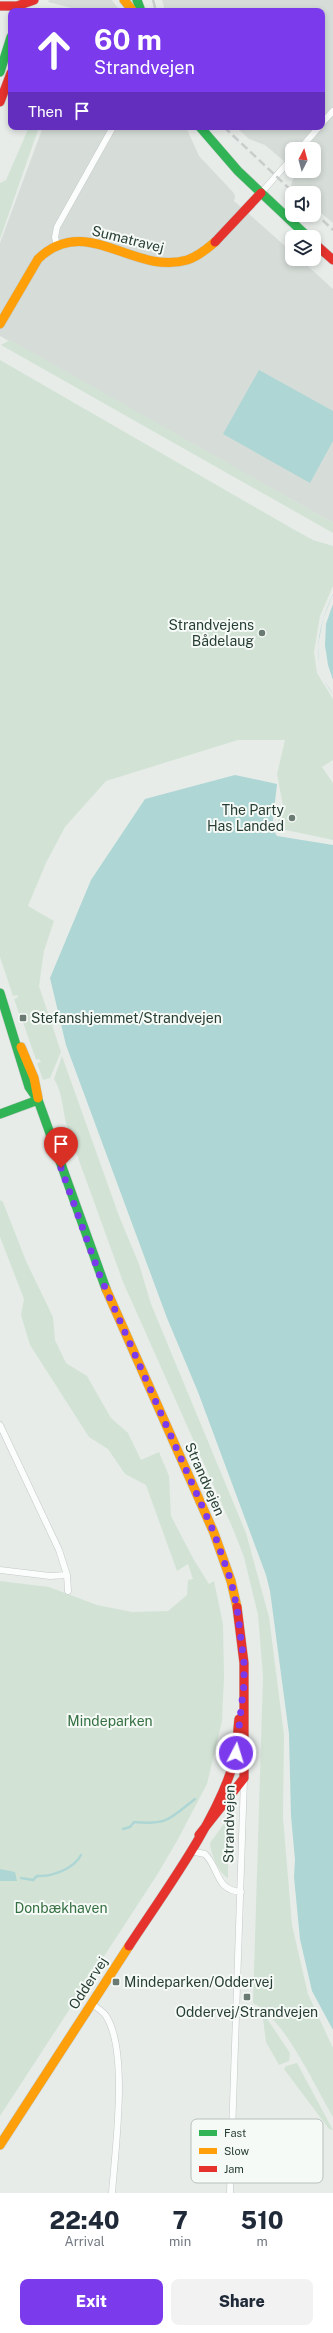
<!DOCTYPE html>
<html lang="en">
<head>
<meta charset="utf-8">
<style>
  :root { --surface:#fff; --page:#f2f2f3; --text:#1f2937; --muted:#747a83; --accent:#7c3aed }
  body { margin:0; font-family:"Public Sans",sans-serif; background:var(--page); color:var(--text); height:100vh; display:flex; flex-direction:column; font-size:15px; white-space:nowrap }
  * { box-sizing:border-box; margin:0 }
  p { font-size:13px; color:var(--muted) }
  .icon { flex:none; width:22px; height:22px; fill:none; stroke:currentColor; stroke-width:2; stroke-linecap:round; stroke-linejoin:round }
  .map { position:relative; height:2193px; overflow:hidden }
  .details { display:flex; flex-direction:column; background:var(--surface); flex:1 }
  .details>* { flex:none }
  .hud { position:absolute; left:8px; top:8px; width:317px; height:122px; border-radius:8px; box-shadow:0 2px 6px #0003; background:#7c3aed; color:#fff; overflow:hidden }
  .needle { width:26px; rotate:6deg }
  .controls { position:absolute; left:285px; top:142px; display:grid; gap:8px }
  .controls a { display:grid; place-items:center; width:36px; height:36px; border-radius:8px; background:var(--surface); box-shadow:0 2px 6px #0003; font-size:20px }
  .pin { position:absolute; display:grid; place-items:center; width:34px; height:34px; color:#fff; margin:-41px -17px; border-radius:50% 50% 50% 0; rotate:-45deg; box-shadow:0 0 4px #0007 }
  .pin .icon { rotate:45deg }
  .me { position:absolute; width:44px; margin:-22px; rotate:5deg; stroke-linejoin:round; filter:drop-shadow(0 0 3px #0008) }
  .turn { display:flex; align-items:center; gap:14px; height:84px; padding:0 20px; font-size:18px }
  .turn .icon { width:52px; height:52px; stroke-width:2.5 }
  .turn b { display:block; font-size:28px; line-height:34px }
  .then { display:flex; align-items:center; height:38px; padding:0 20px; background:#0003; gap:8px; font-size:15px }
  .eta { display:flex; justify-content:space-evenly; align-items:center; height:68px; text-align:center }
  .eta b { font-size:24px; font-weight:800; line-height:28px }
  .primary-button { display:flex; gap:8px; margin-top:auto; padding:8px 20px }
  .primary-button a { flex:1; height:46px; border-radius:8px; background:var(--accent); color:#fff; font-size:16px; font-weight:800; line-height:46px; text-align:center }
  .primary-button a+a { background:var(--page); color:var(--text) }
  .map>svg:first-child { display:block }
  .built { fill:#d6ddd8 }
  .green { fill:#d2e3d5 }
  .water { fill:#add6d4 }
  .pier { fill:#e7ece9 }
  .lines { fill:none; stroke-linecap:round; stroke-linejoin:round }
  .stream { stroke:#add6d4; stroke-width:2.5 }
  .street-casing { stroke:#c4c9c6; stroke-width:7 }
  .fast-casing { stroke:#c3c9c6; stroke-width:10 }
  .slow-casing { stroke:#c3c9c6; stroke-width:10 }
  .jam-casing { stroke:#c3c9c6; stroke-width:10 }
  .street { stroke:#fbfcfc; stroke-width:6 }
  .fast { stroke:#30b455; stroke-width:9 }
  .slow { stroke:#ff9f0a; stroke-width:9 }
  .jam { stroke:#e5322d; stroke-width:9 }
  .rail { stroke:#c8ccca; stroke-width:2.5; stroke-dasharray:8 4; stroke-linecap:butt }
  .route { stroke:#7c3aed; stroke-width:7; stroke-dasharray:0 12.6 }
  .poi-dot { fill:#6a7b73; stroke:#f6faf7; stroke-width:1.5 }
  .labels { text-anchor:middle; stroke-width:4; stroke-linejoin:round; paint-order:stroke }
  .street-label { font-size:14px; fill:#273e34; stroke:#f6faf7 }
  .poi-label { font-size:14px; fill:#273e34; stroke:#f6faf7; text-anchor:end }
  .park-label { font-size:14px; fill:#357042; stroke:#f6faf7 }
  .key { fill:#f6faf7; stroke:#b8c2bc; stroke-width:1 }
  .key-label { font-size:11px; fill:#273e34 }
</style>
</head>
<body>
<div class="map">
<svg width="333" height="2193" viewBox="0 0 333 2193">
  <rect width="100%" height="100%" fill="#e7ece9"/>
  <!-- built -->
  <path class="built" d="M 49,0 L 112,0 L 120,11 L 84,11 L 48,2 Z
    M 162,0 L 333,0 L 333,223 L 314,207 L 314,193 L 299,193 L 291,186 L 295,171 L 314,171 L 314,149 L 292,149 L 292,168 L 265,145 L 249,139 L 236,127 L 322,127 L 322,11 L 165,11 Z
    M 43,127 L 186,127 L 199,156 L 233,192 L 235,196 L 234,201 L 292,252 L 292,259 L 300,259 L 333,289 L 333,523 L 0,336 L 0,243 Z"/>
  <!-- green -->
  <path class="green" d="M 29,127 L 39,127 L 0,239 L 0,183 L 6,180 Z
    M 10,340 L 333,523 L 333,533 L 1,345 Z
    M 0,360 L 293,529 L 313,540 L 333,546 L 333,586 L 320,616 L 314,652 L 317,673 L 333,699 L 333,760 L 322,767 L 333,783 L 333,840 L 276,828 L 283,806 L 277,774 L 285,740 L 238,740 L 106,781 L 65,827 L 46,863 L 28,906 L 54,921 L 44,951 L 39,986 L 61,1052 L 50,1078 L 43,1080 L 37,1063 L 41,1062 L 39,1059 L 36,1060 L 23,1022 L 26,1021 L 24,1015 L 20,1016 L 14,999 L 18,997 L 17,995 L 13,996 L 0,957 Z
    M 62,1056 L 119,1216 L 139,1264 L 151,1304 L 246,1533 L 269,1617 L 284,1735 L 283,1818 L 292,1925 L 308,1994 L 333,2048 L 333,2117 C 313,2083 286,2021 253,2003 L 263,1677 L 258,1615 L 244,1557 L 233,1529 L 123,1282 L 68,1130 C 62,1112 64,1095 54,1079 Z
    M 0,1200 L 3,1202 L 26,1261 L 53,1317 L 55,1340 L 66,1363 L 87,1376 L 111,1418 L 128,1433 L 141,1460 L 159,1452 L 169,1476 L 171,1516 L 194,1560 L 209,1584 L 214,1581 L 223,1624 L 224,1677 L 222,1721 L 207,1784 L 177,1841 L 157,1875 L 0,2116 L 0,1581 L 49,1587 L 97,1605 L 132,1612 L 168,1611 L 187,1595 L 188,1580 L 193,1579 L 188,1564 L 177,1571 L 146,1485 L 125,1474 L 108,1449 L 89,1437 L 30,1345 L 21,1315 L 24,1299 L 0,1237 Z
    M 231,1814 L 231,1836 L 228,1836 L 228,1878 C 219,1874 210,1852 210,1843 Z
    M 256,2010 L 266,2017 L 290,2053 L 289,2061 L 279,2065 L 266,2042 L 263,2019 L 257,2016 L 253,2018 L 253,2012 Z
    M 297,2063 L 333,2130 L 329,2129 L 284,2069 L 286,2066 Z"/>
  <!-- water -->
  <path class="water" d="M 259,370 L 333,411 L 333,441 L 310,483 L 223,434 Z
    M 333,594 L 333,694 C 309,664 318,626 333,594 Z
    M 235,775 L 277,784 L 272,828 L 277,836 L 333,845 L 333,2030 L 312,1991 L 300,1939 L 294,1877 L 295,1860 L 291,1816 L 289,1734 L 270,1591 L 266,1575 L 198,1392 L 167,1318 L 66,1045 L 50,978 L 91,880 L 145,799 Z
    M 0,1869 L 15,1872 L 17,1881 L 0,1881 Z"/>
  <!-- pier -->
  <path class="pier" d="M 333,594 L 333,604 L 326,624 L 325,645 L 328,665 L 333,680 L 333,694 L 323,679 L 319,668 L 318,645 L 323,619 Z"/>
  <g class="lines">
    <!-- stream -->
    <path class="stream" d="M 123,1829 L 130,1827 L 134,1822 C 169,1825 169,1819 195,1799
      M 21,1878 L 33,1880 L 37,1876 C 51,1877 74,1869 81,1855"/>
    <!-- street casing -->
    <g class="street-casing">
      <path id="street" d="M 322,123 L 333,111
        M 300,149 L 319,127
        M 261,193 L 292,158
        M 57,246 L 55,237 L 57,227 L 113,127
        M 0,1425 L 59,1550 L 67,1575 L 68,1591
        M 0,1570 L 50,1576 L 67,1575
        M 190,1851 L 205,1854 C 220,1869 215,1890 241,1892
        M 92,2004 C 97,2008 103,2011 106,2016 C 129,2051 115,2151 112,2193
        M 230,2193 L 244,1779"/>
    </g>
    <!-- fast casing -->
    <g class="fast-casing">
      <path id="fast" d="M 137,0 L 141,11
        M 0,72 L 11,37
        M 200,127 L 238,171 L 308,237
        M 0,993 L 29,1087 L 38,1100 L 106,1289
        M 0,1114 L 38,1100"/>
    </g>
    <!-- slow casing -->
    <g class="slow-casing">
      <path id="slow" d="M 124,0 L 133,11
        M 0,324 L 38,259 C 86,212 134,276 187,260 C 197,257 207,249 215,242
        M 21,1047 L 34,1078 L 38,1098
        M 106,1289 L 214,1533 L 231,1581 L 237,1607
        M 0,2145 L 129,1946"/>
    </g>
    <!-- jam casing -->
    <g class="jam-casing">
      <path id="jam" d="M 0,6 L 17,6 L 34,0
        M 0,102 L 11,73
        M 215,242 L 261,193
        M 314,243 L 333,260
        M 199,1835 L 244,1778 L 244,1663 L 237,1607
        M 129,1946 C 163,1894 218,1820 234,1761 C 238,1748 237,1733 239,1719"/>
    </g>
    <!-- street -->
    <use href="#street" class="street"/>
    <!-- fast -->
    <use href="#fast" class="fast"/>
    <!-- slow -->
    <use href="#slow" class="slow"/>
    <!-- jam -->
    <use href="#jam" class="jam"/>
    <!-- rail -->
    <path class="rail" d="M 153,0 L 156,11
      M 224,127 L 294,193
      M 314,212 L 333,230"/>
  </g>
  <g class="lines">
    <!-- route -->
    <path class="route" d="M 61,1168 L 100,1276 L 214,1533 L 231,1581 L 237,1608 L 244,1663 L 244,1684 L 236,1753"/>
  </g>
  <!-- markers -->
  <g class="poi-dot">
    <circle cx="262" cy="633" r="4"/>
    <circle cx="292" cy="818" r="4"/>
    <rect x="19" y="1014" width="8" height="8" rx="2"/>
    <rect x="112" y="1978" width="8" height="8" rx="2"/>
    <rect x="243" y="1993" width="8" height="8" rx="2"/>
  </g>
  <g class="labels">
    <!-- street labels -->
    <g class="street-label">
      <text transform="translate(128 239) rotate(14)" y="5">Sumatravej</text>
      <text transform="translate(205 1479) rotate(66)" y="5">Strandvejen</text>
      <text transform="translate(229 1824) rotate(-89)" y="5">Strandvejen</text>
      <text transform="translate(88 1983) rotate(-57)" y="5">Oddervej</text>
    </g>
    <!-- poi labels -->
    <g class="poi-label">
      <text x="254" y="630">Strandvejens<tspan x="254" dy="16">Bådelaug</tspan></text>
      <text x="284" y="815">The Party<tspan x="284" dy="16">Has Landed</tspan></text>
      <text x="31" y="1023" text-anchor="start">Stefanshjemmet/Strandvejen</text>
      <text x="124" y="1987" text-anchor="start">Mindeparken/Oddervej</text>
      <text x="247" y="2017" text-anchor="middle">Oddervej/Strandvejen</text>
    </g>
    <!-- park labels -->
    <g class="park-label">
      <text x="110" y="1726">Mindeparken</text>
      <text x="61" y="1913">Donbækhaven</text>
    </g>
  </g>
  <!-- legend -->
  <rect x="191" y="2119" width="132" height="64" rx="6" class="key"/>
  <rect x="199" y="2130" width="18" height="6" fill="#30b455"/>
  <rect x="199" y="2148" width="18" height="6" fill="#ff9f0a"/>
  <rect x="199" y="2166" width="18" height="6" fill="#e5322d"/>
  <g class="key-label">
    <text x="224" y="2137">Fast</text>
    <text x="224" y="2155">Slow</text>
    <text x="224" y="2173">Jam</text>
  </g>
</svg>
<div class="controls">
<a><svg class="needle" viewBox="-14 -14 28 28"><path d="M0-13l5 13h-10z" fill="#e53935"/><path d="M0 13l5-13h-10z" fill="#747a83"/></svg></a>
<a><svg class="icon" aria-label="sound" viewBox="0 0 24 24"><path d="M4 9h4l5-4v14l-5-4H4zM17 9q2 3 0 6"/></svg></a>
<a><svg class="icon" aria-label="layers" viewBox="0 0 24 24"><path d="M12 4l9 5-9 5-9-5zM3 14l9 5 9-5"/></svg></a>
</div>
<div class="pin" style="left:61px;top:1168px;background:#d93025"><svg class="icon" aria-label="arrive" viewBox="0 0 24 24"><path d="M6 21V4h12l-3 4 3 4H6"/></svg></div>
<svg class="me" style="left:236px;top:1753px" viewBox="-20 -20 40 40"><circle r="17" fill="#7c3aed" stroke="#fff" stroke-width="3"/><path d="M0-11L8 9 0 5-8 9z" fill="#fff"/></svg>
<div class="hud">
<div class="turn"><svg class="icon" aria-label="ahead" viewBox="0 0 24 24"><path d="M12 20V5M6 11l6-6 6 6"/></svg><div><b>60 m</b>Strandvejen</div></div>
<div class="then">Then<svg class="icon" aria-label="arrive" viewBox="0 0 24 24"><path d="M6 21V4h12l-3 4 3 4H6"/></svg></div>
</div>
</div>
<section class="details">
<div class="eta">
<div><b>22:40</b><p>Arrival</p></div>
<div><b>7</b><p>min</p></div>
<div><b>510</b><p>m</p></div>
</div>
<div class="primary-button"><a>Exit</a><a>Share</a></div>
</section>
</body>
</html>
